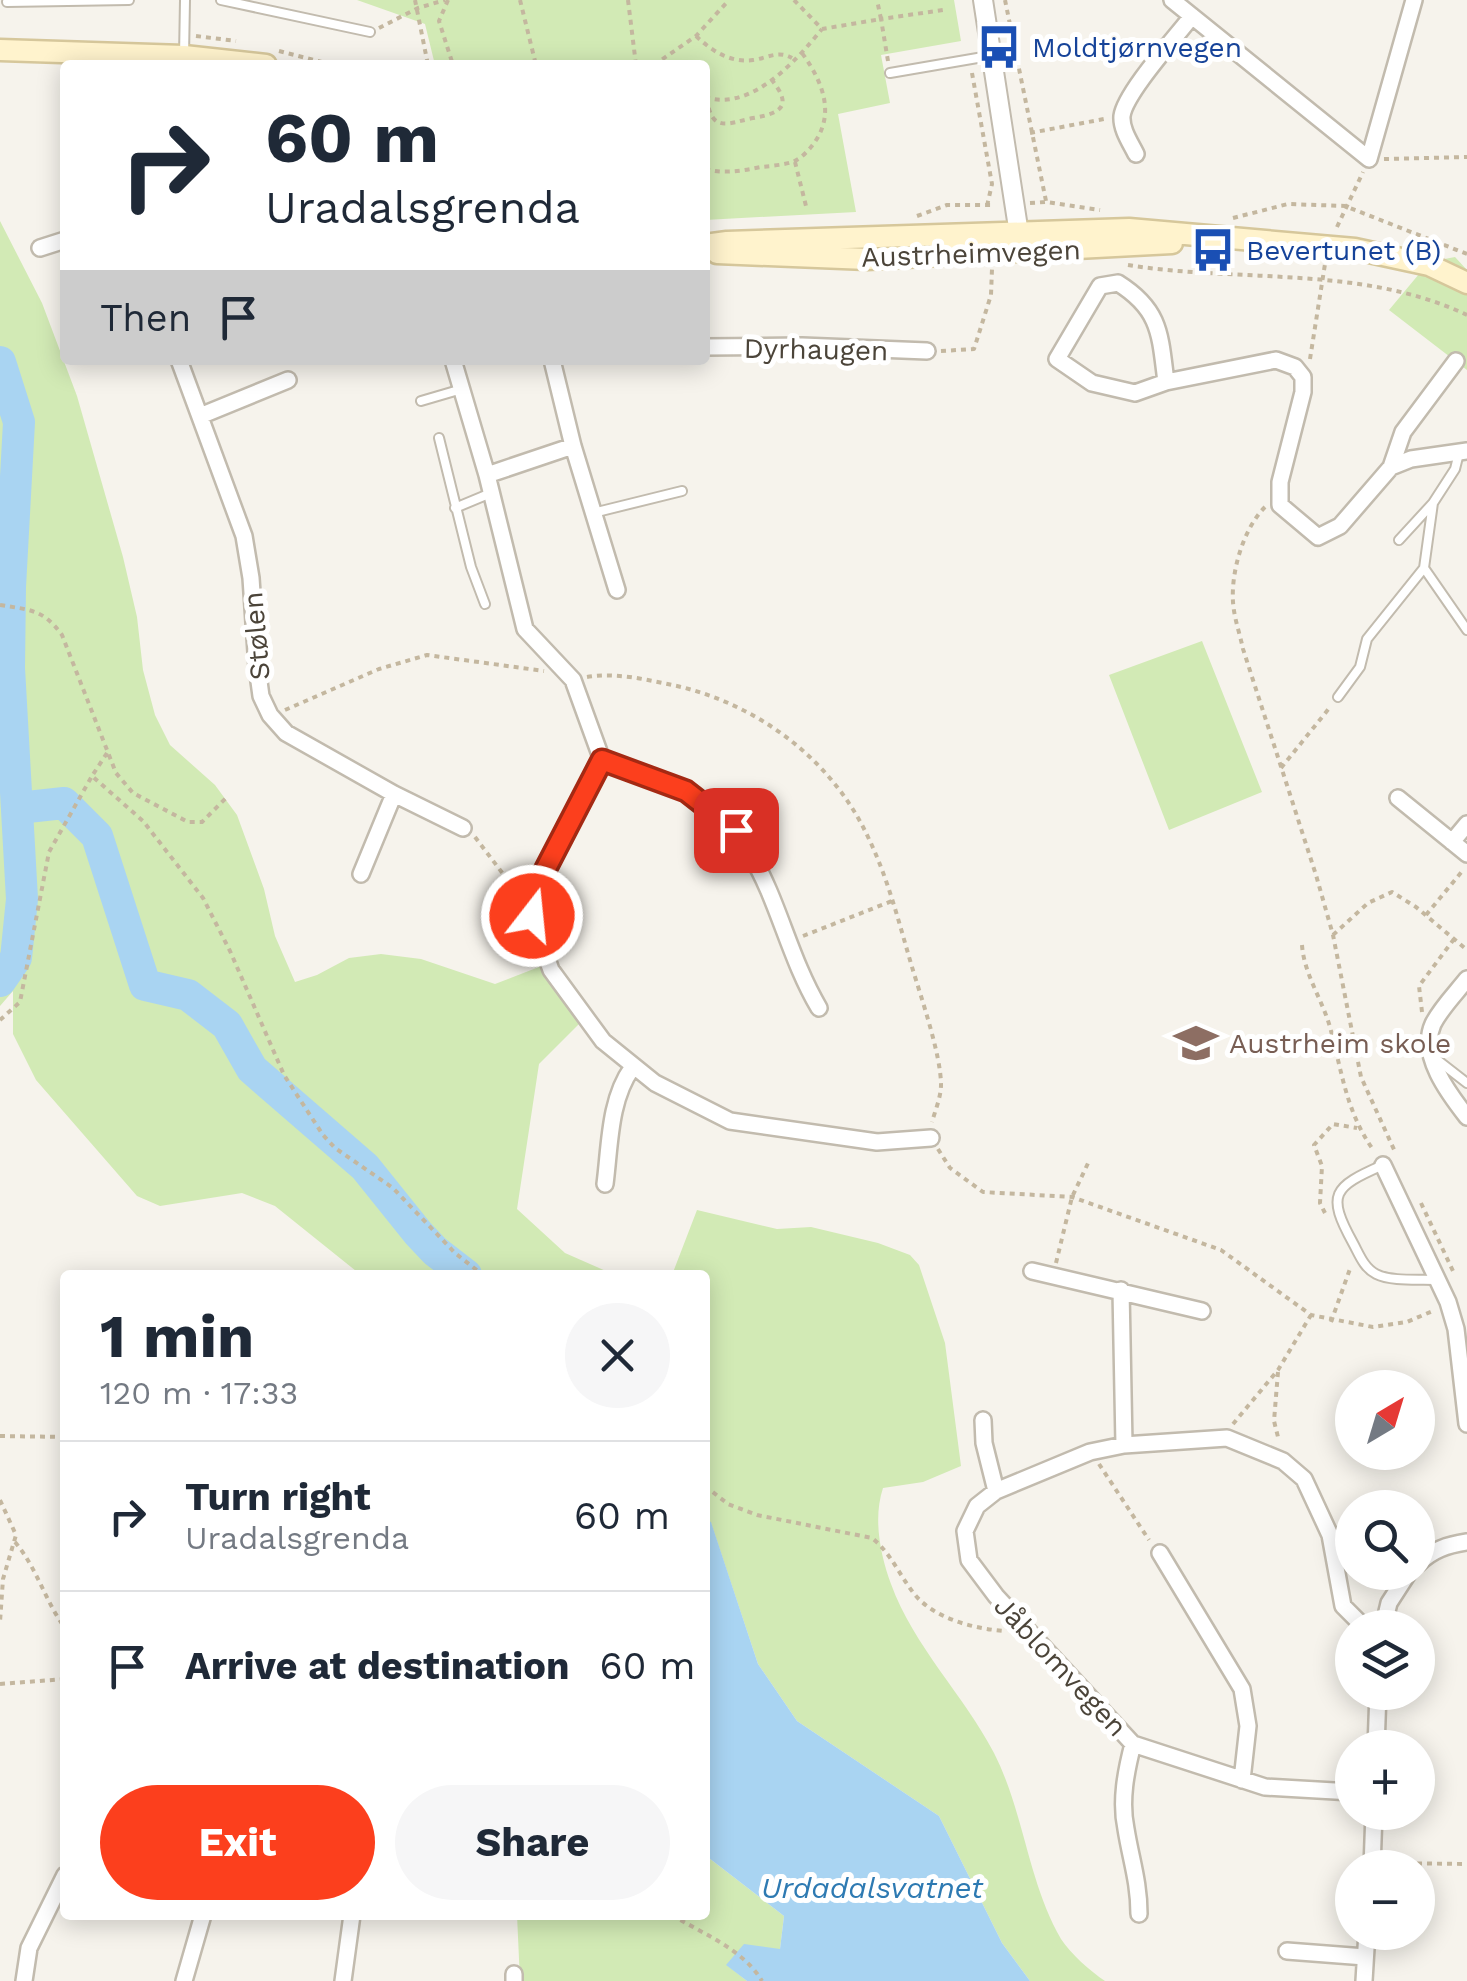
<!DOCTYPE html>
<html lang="en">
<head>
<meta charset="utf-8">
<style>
  :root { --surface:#fff; --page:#f6f6f7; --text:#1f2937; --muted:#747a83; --line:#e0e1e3; --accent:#fc3f1d }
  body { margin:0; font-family:"Work Sans",sans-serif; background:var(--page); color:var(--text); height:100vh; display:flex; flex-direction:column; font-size:38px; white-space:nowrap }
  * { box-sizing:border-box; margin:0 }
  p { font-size:32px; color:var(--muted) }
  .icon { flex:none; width:55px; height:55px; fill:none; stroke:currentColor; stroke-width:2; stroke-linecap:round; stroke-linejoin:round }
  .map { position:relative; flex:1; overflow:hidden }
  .panel { position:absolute; left:60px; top:1270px; width:650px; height:650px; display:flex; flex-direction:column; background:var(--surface); border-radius:10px; box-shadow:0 5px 25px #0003 }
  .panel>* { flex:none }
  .banner { position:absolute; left:60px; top:60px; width:650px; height:305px; border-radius:10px; box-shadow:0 5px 25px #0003; background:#fff; color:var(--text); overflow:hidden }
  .needle { width:65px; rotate:38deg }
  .tools { position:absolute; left:1335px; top:1370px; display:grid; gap:20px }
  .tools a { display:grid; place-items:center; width:100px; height:100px; border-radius:50%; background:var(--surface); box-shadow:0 5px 25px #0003; font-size:50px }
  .pin { position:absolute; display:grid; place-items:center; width:85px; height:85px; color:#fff; margin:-42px; border-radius:20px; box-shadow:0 5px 15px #0006 }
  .me { position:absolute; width:110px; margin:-55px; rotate:16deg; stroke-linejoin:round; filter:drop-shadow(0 0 8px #0008) }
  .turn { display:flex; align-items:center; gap:35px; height:210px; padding:0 40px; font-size:45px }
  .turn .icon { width:130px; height:130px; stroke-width:2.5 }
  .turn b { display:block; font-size:70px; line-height:85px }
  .then { display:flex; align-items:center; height:95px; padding:0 40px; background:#0003; gap:20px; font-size:38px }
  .round { display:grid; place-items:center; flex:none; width:105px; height:105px; border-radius:52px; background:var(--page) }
  .headline { display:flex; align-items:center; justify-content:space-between; height:170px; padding:0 40px }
  h1 { font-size:60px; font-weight:700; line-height:75px }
  .cta { display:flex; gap:20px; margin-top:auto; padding:20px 40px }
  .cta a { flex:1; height:115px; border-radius:60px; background:var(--accent); color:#fff; font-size:40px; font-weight:700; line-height:115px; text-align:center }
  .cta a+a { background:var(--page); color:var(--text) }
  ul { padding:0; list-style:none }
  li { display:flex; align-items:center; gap:30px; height:150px; padding:0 40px; border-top:2px solid var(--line) }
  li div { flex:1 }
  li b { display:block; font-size:38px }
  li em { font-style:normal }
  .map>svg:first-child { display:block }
  .green { fill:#d2eab5 }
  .water { fill:#a9d4f2 }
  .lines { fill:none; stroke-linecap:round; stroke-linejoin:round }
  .river { stroke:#a9d4f2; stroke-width:32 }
  .service-casing { stroke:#c2bbae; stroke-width:12 }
  .minor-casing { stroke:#c2bbae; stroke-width:20 }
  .tertiary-casing { stroke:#c2bbae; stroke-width:22 }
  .secondary-casing { stroke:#d6c79b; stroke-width:25 }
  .path { stroke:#c4b79f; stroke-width:4; stroke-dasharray:5 5; stroke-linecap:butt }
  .service { stroke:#fff; stroke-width:8 }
  .minor { stroke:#fff; stroke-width:15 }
  .tertiary { stroke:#fff; stroke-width:18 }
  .secondary { stroke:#fff3cd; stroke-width:20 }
  .route-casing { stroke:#a42913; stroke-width:25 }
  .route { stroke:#fc3f1d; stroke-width:18 }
  .labels { text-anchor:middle; stroke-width:10; stroke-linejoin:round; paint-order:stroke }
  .transit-label { font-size:28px; fill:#164399; stroke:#fff; text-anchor:start }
  .street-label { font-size:28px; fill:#4b4439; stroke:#fff }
  .education-label { font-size:28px; fill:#785e54; stroke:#fff; text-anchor:start }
  .water-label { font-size:30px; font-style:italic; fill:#2e7ab2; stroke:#fff }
</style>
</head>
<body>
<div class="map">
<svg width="1467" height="1981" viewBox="0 0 1467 1981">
  <rect width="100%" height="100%" fill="#f6f3ec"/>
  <!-- green -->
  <path class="green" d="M 357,0 L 954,0 L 961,41 L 881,55 L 890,103 L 838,114 L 856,212 L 705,220 L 705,65 L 435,65 L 425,24 Z
    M 0,221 L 42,303 L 77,396 L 123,557 L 137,617 L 143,670 L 155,715 L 170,745 L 215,785 L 237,815 L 264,889 L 275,936 L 295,982 L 317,975 L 349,958 L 381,954 L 421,959 L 495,984 L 544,965 L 582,1021 L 539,1064 L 517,1209 L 565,1253 L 615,1275 L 466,1275 L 450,1263 L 444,1275 L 361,1275 L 275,1206 L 242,1193 L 160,1206 L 137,1196 L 36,1080 L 13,1034 L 13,991 L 0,1006 Z
    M 1455,257 L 1467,270 L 1467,370 L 1389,310 L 1429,262 Z
    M 1202,641 L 1262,792 L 1169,830 L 1109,675 Z
    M 697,1210 L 777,1229 L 811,1227 L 878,1243 L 910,1255 L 919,1265 L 945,1343 L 961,1466 L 923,1482 L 883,1488 C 873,1518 880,1554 891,1584 C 914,1647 964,1695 994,1753 C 1024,1812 1028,1882 1061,1939 C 1071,1954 1090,1971 1105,1981 L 1030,1981 L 1002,1943 L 939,1816 L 797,1721 L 758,1664 L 711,1523 L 705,1519 L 705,1275 L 672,1275 Z
    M 705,1855 L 784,1916 L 780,1949 L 727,1965 L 747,1981 L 520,1981 L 517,1915 L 705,1915 Z"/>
  <!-- water -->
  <path class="water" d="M 705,1519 L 711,1522 L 758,1664 L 797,1721 L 939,1816 L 1002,1943 L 1030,1981 L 747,1981 L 726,1965 L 744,1944 L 780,1949 L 784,1916 L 705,1855 Z"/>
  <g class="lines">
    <!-- river -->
    <path class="river" d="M 0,362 L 19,422 L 10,587 L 9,668 L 22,899 L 16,958 L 0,981
      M 18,808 L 64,803 L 97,836 L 145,985 L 188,995 L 227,1025 L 252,1069 L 365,1167 L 418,1233 L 435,1251 L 466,1275"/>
    <!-- service casing -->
    <g class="service-casing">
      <path id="service" d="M 221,0 L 370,32
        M 7,2 L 129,0
        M 184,56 L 185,0
        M 890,73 L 989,56
        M 421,401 L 462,389
        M 439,438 L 471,567 L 485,604
        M 1459,453 L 1455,469 L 1433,503 L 1424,568 L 1467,630
        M 455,508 L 491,493
        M 593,513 L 682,491
        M 1399,540 L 1433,503
        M 1338,697 L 1360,667 L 1367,639 L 1424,568
        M 1436,1059 L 1467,1083
        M 1383,1165 C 1333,1187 1326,1194 1353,1243 C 1359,1254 1364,1268 1376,1274 C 1392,1282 1419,1279 1437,1280"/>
    </g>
    <!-- minor casing -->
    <g class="minor-casing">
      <path id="minor" d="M 1172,0 L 1369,159 L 1414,0
        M 1136,154 C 1130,142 1121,129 1122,116 C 1125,93 1176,37 1192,16
        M 40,248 L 65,240
        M 1118,283 C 1161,310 1160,335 1166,382 L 1135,393 L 1092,383 L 1057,359 L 1100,286 Z
        M 705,347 L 802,346 L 927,351
        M 179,360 L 244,536 L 251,578 L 257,667 L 261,696 L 270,715 L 286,733 L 394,794 L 463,828
        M 453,360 L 487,475 L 525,629 L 573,680 L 602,760
        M 552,360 L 573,446 L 617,590
        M 1166,382 L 1276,360 L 1295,367 L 1303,377 L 1303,392 L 1280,482 L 1280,505 L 1318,537 L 1340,526 L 1391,467 L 1411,459 L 1467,451
        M 200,416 L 288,380
        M 1391,467 L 1403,432 L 1456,361
        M 487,475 L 573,446
        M 602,760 L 542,875 L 532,916 L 551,970 L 603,1041 L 655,1083 L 730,1121 L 877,1142 L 931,1138
        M 602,760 C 630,771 663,778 689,793 C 773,842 774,932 819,1008
        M 1398,798 L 1467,854
        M 1452,842 L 1467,824
        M 361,874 L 394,794
        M 1467,979 C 1456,993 1441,1008 1433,1024 C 1419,1055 1449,1094 1467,1117
        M 1383,1165 L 1448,1302 L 1456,1329 L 1467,1424
        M 605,1184 C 610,1146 609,1100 632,1068
        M 1032,1271 L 1202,1311
        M 1121,1290 L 1124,1445
        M 983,1420 L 984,1443 L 996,1491
        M 1160,1553 L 1242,1689 L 1248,1726 L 1242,1780
        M 1418,1564 C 1432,1550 1447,1545 1467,1542
        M 1383,1628 L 1389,1603 L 1409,1572
        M 1133,1744 C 1126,1771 1120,1801 1126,1829 C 1131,1860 1139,1882 1139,1914
        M 1376,1748 L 1378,1692
        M 1352,1792 L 1265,1787 L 1133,1744 L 996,1596 L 969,1560 L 965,1531 L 977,1506 L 996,1491 L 1090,1452 L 1124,1445 L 1227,1438 L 1283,1461 L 1304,1479 L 1330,1535 L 1343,1606 L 1365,1628
        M 1372,1868 L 1374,1812
        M 1287,1951 L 1365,1957
        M 24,1981 L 29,1948 L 65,1875
        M 184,1981 L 203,1915
        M 343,1981 L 352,1915
        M 514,1981 L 514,1974
        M 1364,1981 L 1367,1932"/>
    </g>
    <!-- tertiary casing -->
    <g class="tertiary-casing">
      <path id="tertiary" d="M 983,0 L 1021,247"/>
    </g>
    <!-- secondary casing -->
    <g class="secondary-casing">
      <path id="secondary" d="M 0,50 L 184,56 L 266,65
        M 705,245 L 727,242 L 1129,229 L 1355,249 L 1429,265 L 1467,283
        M 717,253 L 867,259 L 1172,243"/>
    </g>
    <!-- path -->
    <path class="path" d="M 415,0 L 428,65
      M 448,0 L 439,21 L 453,65
      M 520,0 L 536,65
      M 628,0 L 636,65
      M 794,0 L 822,29 L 881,19 L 877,0
      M 1005,0 L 1046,201
      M 379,28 L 418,8 L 445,0
      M 196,36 L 236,41
      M 696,36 C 712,51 730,63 753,60 C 768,58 778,50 792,58
      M 279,51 L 333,65
      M 888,61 L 881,19 L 943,10
      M 654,65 L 696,36 L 729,0
      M 972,73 L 992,184 L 987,206
      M 705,97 C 751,112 796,61 822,29
      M 707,98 C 711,134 729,123 753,118 C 782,113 793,106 771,79
      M 1030,133 L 1104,119
      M 1384,159 L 1467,157
      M 795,162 L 807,210
      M 705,169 C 724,174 741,171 761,167 C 771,166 783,165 792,162 C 799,160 806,153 811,147 C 837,116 823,82 802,53
      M 1030,203 L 1046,202 L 1100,210
      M 917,216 L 947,205 L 995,205
      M 1233,218 L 1288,204 L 1345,206 L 1467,254
      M 1337,227 L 1363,172
      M 1128,265 C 1240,283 1362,265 1467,315
      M 941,351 L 974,349 L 991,295 L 992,269
      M 1310,359 L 1325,264
      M 1265,507 C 1243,529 1231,572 1233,602 C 1234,618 1240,634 1243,649 L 1316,875 L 1333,935 L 1361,1077 L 1396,1154
      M 0,605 C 30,610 43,609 62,635 L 116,773 L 133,793 L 188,822 L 202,822 L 226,798
      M 587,677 C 617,672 648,680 677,686 C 759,705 832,760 868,837 C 888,878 899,923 912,967 C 921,997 941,1055 941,1085 C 941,1097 935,1111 932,1122
      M 285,710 L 379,669 L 427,655 L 544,671
      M 107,753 L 92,776 L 143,821 L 203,898 L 230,951 L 284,1075 L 323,1135 L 335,1148 L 393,1188 L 455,1253 L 483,1275
      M 1281,768 L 1331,706
      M 475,837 L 513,887 L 520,889
      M 1426,915 L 1464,869
      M 1333,935 L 1368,903 L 1392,892 L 1416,907 L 1467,950
      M 803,936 L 892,901
      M 1302,945 C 1304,974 1322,999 1330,1027 C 1342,1072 1346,1112 1374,1151
      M 1422,1012 L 1419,986 L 1454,939
      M 0,1020 L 20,1002 L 49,852 L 92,776
      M 938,1149 L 950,1168 L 983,1192 L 1072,1197 L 1221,1250 L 1311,1315 L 1373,1327 L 1407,1322 L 1435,1310
      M 1421,1203 L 1453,1271
      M 1325,1213 L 1320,1203 L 1322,1166 L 1314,1145 L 1333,1124 L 1357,1128
      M 1056,1263 L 1072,1197 L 1090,1159
      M 1331,1322 L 1351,1266
      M 1278,1372 L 1274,1421 L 1279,1441
      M 1233,1424 L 1278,1370 L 1311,1315
      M 0,1436 L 65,1437
      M 1099,1464 L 1149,1540
      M 705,1486 L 728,1504 L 757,1515 L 872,1538 C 892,1554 900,1577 916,1596 C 936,1619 975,1629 1005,1631
      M 0,1500 L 16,1535 L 3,1579 L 0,1622
      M 15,1542 C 37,1568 45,1601 65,1628
      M 0,1684 L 65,1679
      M 1387,1863 L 1467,1864
      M 672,1915 C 703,1934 743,1949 762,1981"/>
    <!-- service -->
    <use href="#service" class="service"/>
    <!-- minor -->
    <use href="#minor" class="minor"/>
    <!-- tertiary -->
    <use href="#tertiary" class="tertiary"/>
    <!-- secondary -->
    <use href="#secondary" class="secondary"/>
  </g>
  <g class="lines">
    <!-- route casing -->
    <g class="route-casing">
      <path id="route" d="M 532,916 L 542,876 L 602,760 L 686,791 L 736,830"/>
    </g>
    <!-- route -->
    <use href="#route" class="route"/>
  </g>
  <!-- icons -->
  <defs>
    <g id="bus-bare" transform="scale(3.45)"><path d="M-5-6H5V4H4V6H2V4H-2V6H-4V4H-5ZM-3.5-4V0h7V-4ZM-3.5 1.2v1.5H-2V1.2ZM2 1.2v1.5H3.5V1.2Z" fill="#1a4fb4" stroke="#fff" stroke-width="2.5" paint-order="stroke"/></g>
    <g id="school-bare" transform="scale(3.45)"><path d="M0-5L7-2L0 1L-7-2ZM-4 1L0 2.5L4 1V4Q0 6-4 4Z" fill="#8d6e63" stroke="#fff" stroke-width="2.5" paint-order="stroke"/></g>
  </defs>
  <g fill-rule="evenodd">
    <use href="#bus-bare" x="999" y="47"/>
    <use href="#bus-bare" x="1213" y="250"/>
    <use href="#school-bare" x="1196" y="1043"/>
  </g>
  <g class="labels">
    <!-- transit labels -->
    <g class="transit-label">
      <text x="1032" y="57">Moldtjørnvegen</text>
      <text x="1246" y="260">Bevertunet (B)</text>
    </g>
    <!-- street labels -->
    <g class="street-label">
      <text transform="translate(971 253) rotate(-2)" y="10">Austrheimvegen</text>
      <text transform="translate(816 349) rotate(1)" y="10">Dyrhaugen</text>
      <text transform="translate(256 636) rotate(-95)" y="10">Stølen</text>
      <text transform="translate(1061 1666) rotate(47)" y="10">Jåblomvegen</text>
    </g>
    <!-- education labels -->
    <g class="education-label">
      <text x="1229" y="1053">Austrheim skole</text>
    </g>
    <!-- water labels -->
    <g class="water-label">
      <text x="872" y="1898">Urdadalsvatnet</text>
    </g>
  </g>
</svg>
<div class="tools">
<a><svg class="needle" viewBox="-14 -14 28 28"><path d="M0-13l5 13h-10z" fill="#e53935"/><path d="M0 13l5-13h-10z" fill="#747a83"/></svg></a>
<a><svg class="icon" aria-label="search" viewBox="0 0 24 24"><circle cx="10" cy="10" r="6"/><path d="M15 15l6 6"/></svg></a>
<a><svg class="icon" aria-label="layers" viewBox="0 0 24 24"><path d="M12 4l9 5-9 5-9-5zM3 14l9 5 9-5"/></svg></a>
<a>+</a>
<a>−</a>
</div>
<div class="pin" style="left:736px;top:830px;background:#d93025"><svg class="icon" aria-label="arrive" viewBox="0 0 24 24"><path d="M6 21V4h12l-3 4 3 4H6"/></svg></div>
<svg class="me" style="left:532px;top:916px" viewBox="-20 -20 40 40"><circle r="17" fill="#fc3f1d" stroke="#fff" stroke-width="3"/><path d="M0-11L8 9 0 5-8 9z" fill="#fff"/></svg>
<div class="banner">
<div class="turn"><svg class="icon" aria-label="right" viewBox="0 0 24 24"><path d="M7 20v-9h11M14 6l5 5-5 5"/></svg><div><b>60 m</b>Uradalsgrenda</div></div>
<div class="then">Then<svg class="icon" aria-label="arrive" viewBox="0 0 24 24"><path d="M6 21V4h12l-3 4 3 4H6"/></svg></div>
</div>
<section class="panel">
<div class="headline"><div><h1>1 min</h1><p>120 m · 17:33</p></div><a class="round"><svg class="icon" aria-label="close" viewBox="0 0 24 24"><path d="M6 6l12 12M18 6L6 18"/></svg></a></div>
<ul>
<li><svg class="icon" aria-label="right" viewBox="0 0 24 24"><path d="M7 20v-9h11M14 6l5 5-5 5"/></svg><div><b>Turn right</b><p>Uradalsgrenda</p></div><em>60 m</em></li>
<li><svg class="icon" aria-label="arrive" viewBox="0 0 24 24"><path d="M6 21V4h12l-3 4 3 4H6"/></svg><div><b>Arrive at destination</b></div><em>60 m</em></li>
</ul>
<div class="cta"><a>Exit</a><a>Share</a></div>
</section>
</div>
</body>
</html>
